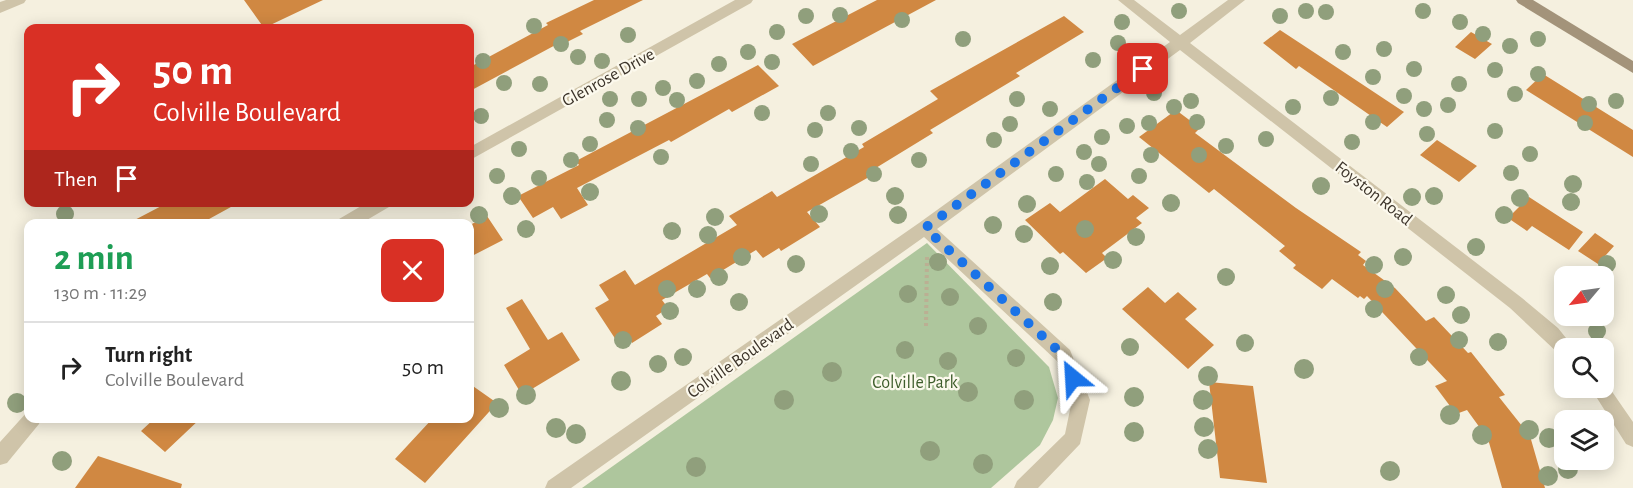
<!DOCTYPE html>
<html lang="en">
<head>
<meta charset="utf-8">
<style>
  :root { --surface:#fff; --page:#f6f6f6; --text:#222; --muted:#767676; --line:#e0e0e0 }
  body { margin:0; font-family:"Alegreya Sans",sans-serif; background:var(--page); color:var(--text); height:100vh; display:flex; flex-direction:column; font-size:22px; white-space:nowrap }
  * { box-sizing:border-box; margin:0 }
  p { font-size:20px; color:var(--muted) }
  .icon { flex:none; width:33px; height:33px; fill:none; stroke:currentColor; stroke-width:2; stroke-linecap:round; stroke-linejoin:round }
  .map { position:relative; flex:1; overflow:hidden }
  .side { position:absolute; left:24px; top:219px; width:450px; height:204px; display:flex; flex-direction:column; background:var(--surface); border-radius:12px; box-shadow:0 3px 15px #0003 }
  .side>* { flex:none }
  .hud { position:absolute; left:24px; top:24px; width:450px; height:183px; border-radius:12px; box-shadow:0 3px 15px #0003; background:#d93025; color:#fff; overflow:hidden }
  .needle { width:39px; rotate:241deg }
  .fabs { position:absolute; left:1554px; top:266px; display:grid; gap:12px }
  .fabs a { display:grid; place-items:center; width:60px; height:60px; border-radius:12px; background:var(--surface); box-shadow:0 3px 15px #0003; font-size:30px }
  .pin { position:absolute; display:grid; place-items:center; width:51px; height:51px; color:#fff; margin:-26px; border-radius:12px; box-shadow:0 3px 9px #0006 }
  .me { position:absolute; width:66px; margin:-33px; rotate:333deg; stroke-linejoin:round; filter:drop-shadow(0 0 4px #0008) }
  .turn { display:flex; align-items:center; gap:21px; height:126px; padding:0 30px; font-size:27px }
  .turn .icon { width:78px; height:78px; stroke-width:2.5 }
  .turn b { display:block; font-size:42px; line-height:51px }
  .then { display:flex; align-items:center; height:57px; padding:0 30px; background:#0003; gap:12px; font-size:22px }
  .round { display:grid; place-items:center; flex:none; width:63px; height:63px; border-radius:12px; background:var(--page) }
  .head { display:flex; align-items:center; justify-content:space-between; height:102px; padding:0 30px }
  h1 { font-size:36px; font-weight:700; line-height:45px; color:#1e9e55 }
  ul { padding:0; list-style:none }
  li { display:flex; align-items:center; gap:18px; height:90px; padding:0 30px; border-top:2px solid var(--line) }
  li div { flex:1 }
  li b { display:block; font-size:22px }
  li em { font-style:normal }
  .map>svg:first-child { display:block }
  .green { fill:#aec69d }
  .building { fill:#d08842 }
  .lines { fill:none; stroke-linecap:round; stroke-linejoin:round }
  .path { stroke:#bbaf93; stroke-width:4; stroke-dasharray:3 3; stroke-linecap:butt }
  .minor { fill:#cfc4a9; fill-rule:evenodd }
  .secondary { fill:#a3937a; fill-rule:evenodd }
  .tree { fill:#909f7c }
  .route { stroke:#1a73e8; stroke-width:10; stroke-dasharray:0 18 }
  .labels { text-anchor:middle; stroke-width:4.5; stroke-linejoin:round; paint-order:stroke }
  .street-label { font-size:18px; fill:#3c342a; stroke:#fcf9ed }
  .park-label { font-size:18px; fill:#3e5d2b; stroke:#fcf9ed }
</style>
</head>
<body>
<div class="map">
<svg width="1633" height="488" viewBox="0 0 1633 488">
  <rect width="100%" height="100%" fill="#f5f0df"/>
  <!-- green -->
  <path class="green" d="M 927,243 L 1049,367 L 1058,398 L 1053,420 L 1040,445 L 991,488 L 582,488 Z"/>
  <!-- building -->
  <path class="building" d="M 244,0 L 323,0 L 264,28 Z
    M 594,0 L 643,0 L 580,31 L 583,34 L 563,44 L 561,42 L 470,91 L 470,67 L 548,25 L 546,23 Z
    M 877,0 L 936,0 L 813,66 L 792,44 Z
    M 1064,16 L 1084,32 L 1016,73 L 1020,76 L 930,130 L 933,133 L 866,174 L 869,177 L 807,212 L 820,227 L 781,251 L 779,248 L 763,258 L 756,250 L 710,278 L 707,274 L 662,300 L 668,308 L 656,316 L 662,324 L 632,343 L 626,334 L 616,340 L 595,308 L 609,300 L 599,285 L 625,270 L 635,285 L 737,225 L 729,216 L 772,191 L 777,197 L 864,147 L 862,144 L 938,99 L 930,91 Z
    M 1280,30 L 1315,53 L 1404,112 L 1387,127 L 1299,66 L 1296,69 L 1263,43 Z
    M 1471,32 L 1492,44 L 1475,59 L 1455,47 Z
    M 758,65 L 779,86 L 732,112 L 729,109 L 671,142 L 669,140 L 577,188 L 588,205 L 561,219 L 553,207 L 533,218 L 518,196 L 579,165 L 576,161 Z
    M 1543,74 L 1633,130 L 1633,157 L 1526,90 Z
    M 1176,110 L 1200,128 L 1195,133 L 1296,208 L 1361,252 L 1358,255 L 1366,261 L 1363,265 L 1395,288 L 1426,321 L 1434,317 L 1468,353 L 1471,352 L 1505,395 L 1499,397 L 1530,436 L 1545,488 L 1502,488 L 1488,439 L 1467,410 L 1456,414 L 1435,386 L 1447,381 L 1367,296 L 1364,299 L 1360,296 L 1358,298 L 1332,279 L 1322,289 L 1293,268 L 1296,265 L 1279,251 L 1285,246 L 1214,189 L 1209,193 L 1139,137 Z
    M 1437,140 L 1477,166 L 1459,182 L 1420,155 Z
    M 1105,179 L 1128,199 L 1133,195 L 1149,208 L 1136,218 L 1142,223 L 1102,253 L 1107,258 L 1086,273 L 1063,252 L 1060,254 L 1025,220 L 1050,203 L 1060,212 Z
    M 1529,197 L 1583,232 L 1569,250 L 1532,226 L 1527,231 L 1508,218 Z
    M 169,202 L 240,202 L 200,224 L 127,224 Z
    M 487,216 L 503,240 L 470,257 L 470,225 Z
    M 1595,233 L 1614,246 L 1598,264 L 1578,251 Z
    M 1148,287 L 1165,303 L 1178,292 L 1197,309 L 1185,319 L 1214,345 L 1188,369 L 1122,309 Z
    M 522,299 L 548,340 L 562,332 L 580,360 L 522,395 L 504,365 L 530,349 L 506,308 Z
    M 1209,382 L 1253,386 L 1267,483 L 1220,478 Z
    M 470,384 L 497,403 L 425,483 L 395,459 L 433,418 L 470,418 Z
    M 155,418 L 201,418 L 165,452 L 141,431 Z
    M 98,456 L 182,484 L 181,488 L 75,488 Z"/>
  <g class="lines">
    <!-- path -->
    <path class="path" d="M 926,326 L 927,257"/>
    <!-- minor -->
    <path class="minor" d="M 6,0 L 26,0 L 24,3 L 0,13 L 0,2 Z
      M 735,0 L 753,0 L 751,3 L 470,160 L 470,147 Z
      M 1118,0 L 1134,0 L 1180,35 L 1228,0 L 1245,0 L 1190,43 L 1522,298 L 1558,328 L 1574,348 L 1564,348 L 1564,356 L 1559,354 L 1510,308 L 1180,50 L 937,229 L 1070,350 L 1090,400 L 1080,444 L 1038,488 L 1014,488 L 1017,481 L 1065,434 L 1072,400 L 1057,361 L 924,237 L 571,488 L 545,488 L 548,481 L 919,223 L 1170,42 Z
      M 368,202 L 391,202 L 389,207 L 360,224 L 337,224 L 339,219 Z
      M 1604,380 L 1633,422 L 1633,447 L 1626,444 L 1590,387 L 1604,387 Z
      M 28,411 L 28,418 L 41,418 L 39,424 L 7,463 L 0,465 L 0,442 Z"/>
    <!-- secondary -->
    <path class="secondary" d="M 1516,0 L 1533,0 L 1633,61 L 1633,73 L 1518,3 Z"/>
  </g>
  <!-- trees -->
  <g class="tree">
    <circle cx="1179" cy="11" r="8"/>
    <circle cx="1306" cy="11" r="8"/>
    <circle cx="1423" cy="11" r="8"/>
    <circle cx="1326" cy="12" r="8"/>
    <circle cx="840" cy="15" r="8"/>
    <circle cx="806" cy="16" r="8"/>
    <circle cx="1280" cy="16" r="8"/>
    <circle cx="902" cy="20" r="8"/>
    <circle cx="1122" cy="22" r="8"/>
    <circle cx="1460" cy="22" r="8"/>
    <circle cx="534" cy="26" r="8"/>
    <circle cx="777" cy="32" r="8"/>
    <circle cx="1483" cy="34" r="8"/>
    <circle cx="628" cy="35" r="8"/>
    <circle cx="963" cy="39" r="8"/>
    <circle cx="1538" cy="39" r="8"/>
    <circle cx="1118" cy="43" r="8"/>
    <circle cx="561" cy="44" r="8"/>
    <circle cx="1510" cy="46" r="8"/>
    <circle cx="1384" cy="49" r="8"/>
    <circle cx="748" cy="52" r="8"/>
    <circle cx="1343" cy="52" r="8"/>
    <circle cx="578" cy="57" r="8"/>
    <circle cx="1093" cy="60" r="8"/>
    <circle cx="483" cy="61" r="8"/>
    <circle cx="602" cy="61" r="8"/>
    <circle cx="772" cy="62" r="8"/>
    <circle cx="719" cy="64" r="8"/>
    <circle cx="1414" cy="69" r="8"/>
    <circle cx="1495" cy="70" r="8"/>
    <circle cx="1538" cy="74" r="8"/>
    <circle cx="1373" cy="77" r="8"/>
    <circle cx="697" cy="81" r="8"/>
    <circle cx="504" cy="83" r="8"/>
    <circle cx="540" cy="84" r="8"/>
    <circle cx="1459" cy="84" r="8"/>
    <circle cx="663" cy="88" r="8"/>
    <circle cx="1154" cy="93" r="8"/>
    <circle cx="1515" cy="94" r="8"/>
    <circle cx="1404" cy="96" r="8"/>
    <circle cx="1331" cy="98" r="8"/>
    <circle cx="610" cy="99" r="8"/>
    <circle cx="639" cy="99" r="8"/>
    <circle cx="1017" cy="99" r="8"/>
    <circle cx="677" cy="100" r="8"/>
    <circle cx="1191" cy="101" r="8"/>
    <circle cx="1616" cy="101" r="8"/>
    <circle cx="1589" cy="104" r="8"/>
    <circle cx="1448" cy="105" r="8"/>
    <circle cx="1174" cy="107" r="8"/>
    <circle cx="1293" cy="107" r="8"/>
    <circle cx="1050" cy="109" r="8"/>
    <circle cx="1424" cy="109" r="8"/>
    <circle cx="762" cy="113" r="8"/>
    <circle cx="828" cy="113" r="8"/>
    <circle cx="481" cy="116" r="8"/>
    <circle cx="607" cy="120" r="8"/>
    <circle cx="1197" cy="122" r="8"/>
    <circle cx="1373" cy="122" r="8"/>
    <circle cx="1149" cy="123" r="8"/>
    <circle cx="1585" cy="123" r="8"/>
    <circle cx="1010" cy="124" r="8"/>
    <circle cx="1127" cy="126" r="8"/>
    <circle cx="638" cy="128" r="8"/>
    <circle cx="859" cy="128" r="8"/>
    <circle cx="815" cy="130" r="8"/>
    <circle cx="1495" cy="131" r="8"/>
    <circle cx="1427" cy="134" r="8"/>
    <circle cx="1102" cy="137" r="8"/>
    <circle cx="1266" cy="139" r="8"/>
    <circle cx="994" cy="140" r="8"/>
    <circle cx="1352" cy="142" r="8"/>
    <circle cx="590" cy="144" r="8"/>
    <circle cx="1226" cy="146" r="8"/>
    <circle cx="519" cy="149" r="8"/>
    <circle cx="851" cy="151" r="8"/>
    <circle cx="1084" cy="152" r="8"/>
    <circle cx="1530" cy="154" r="8"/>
    <circle cx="1151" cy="155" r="8"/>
    <circle cx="1199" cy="155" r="8"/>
    <circle cx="661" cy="157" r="8"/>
    <circle cx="571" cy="160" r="8"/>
    <circle cx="919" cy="160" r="8"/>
    <circle cx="811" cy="164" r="8"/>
    <circle cx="1099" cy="164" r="8"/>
    <circle cx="1511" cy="173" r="8"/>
    <circle cx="874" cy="174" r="8"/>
    <circle cx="1056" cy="174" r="8"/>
    <circle cx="497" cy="176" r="8"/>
    <circle cx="1139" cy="176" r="8"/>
    <circle cx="539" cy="178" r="8"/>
    <circle cx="1087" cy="182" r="8"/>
    <circle cx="1573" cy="184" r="9"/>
    <circle cx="1321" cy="186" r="9"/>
    <circle cx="590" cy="192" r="9"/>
    <circle cx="512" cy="196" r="9"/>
    <circle cx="895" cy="196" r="9"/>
    <circle cx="1434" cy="196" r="9"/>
    <circle cx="1412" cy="197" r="9"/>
    <circle cx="1520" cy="198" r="9"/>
    <circle cx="1571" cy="202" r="9"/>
    <circle cx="1171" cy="203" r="9"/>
    <circle cx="1027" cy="204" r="9"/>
    <circle cx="65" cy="214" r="9"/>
    <circle cx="819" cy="214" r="9"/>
    <circle cx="479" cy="215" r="9"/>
    <circle cx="898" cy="215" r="9"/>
    <circle cx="1504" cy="215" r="9"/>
    <circle cx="715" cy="217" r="9"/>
    <circle cx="993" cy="225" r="9"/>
    <circle cx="526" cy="229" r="9"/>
    <circle cx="1085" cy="229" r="9"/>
    <circle cx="672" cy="231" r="9"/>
    <circle cx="1024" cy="234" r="9"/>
    <circle cx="708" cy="235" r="9"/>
    <circle cx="1136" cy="237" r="9"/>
    <circle cx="1476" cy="247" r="9"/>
    <circle cx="742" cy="257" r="9"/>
    <circle cx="1403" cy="257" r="9"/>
    <circle cx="1113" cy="260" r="9"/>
    <circle cx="938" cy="262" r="9"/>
    <circle cx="796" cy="264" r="9"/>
    <circle cx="1607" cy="264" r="9"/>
    <circle cx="1374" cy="265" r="9"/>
    <circle cx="1050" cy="266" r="9"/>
    <circle cx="719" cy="277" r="9"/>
    <circle cx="1226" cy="277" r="9"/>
    <circle cx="667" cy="289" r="9"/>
    <circle cx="697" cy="289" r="9"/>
    <circle cx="1385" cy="289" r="9"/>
    <circle cx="908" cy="294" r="9"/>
    <circle cx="1446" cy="295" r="9"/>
    <circle cx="950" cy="297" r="9"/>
    <circle cx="739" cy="302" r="9"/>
    <circle cx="1053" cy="302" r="9"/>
    <circle cx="1374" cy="309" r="9"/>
    <circle cx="670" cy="311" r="9"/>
    <circle cx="1461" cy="315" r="9"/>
    <circle cx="978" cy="326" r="9"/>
    <circle cx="1597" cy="331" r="9"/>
    <circle cx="623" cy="340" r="9"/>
    <circle cx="1459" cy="340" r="9"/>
    <circle cx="1498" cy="342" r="9"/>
    <circle cx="1245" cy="343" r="9"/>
    <circle cx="1130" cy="347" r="9"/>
    <circle cx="905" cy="350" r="9"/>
    <circle cx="683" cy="357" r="9"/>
    <circle cx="1419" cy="357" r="9"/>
    <circle cx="1016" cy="358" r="9"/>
    <circle cx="948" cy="361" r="9"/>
    <circle cx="658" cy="364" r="9"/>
    <circle cx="1304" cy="369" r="10"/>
    <circle cx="832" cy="372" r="10"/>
    <circle cx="1208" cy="376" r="10"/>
    <circle cx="621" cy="381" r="10"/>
    <circle cx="968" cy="392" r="10"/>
    <circle cx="526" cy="395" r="10"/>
    <circle cx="1134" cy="397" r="10"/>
    <circle cx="784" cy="400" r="10"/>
    <circle cx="1024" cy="400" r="10"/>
    <circle cx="1203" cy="400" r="10"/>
    <circle cx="17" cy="403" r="10"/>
    <circle cx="499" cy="408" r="10"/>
    <circle cx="1450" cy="415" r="10"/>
    <circle cx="1204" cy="427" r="10"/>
    <circle cx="556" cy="428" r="10"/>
    <circle cx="1529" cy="430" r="10"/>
    <circle cx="1134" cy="432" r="10"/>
    <circle cx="576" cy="434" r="10"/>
    <circle cx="1482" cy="435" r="10"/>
    <circle cx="1549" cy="438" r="10"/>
    <circle cx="1208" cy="449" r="10"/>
    <circle cx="930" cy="451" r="10"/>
    <circle cx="62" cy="461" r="10"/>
    <circle cx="983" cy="464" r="10"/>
    <circle cx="696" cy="467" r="10"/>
    <circle cx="1568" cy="469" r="10"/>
    <circle cx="1390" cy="471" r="10"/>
    <circle cx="1548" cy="476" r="10"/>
  </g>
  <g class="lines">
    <!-- route -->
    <path class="route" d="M 1073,378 L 1064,356 L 925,228 L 1143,69"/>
  </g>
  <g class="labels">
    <!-- street labels -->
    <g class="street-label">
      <text transform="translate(608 77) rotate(-29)" y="6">Glenrose Drive</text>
      <text transform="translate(1374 193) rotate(38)" y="6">Foyston Road</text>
      <text transform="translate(740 358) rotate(-35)" y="6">Colville Boulevard</text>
    </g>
    <!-- park labels -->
    <g class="park-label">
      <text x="915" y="388">Colville Park</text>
    </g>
  </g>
</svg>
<div class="fabs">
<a><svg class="needle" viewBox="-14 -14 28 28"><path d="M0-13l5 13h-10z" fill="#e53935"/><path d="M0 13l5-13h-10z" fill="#767676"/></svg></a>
<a><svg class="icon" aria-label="search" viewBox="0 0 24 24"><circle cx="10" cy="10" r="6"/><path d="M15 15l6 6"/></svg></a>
<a><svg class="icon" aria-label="layers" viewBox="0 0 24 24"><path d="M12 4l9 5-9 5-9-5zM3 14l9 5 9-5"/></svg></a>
</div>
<div class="pin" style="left:1143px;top:69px;background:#d93025"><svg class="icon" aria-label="arrive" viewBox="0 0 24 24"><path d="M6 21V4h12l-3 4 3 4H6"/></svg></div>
<svg class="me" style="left:1073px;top:378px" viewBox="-20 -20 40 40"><path d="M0-17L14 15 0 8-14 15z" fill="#1a73e8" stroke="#fff" stroke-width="4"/></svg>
<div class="hud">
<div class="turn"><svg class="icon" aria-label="right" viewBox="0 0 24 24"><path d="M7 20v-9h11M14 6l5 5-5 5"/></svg><div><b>50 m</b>Colville Boulevard</div></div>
<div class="then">Then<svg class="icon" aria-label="arrive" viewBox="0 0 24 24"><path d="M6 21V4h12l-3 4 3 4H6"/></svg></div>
</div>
<section class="side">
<div class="head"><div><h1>2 min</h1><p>130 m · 11:29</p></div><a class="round" style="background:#d93025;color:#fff"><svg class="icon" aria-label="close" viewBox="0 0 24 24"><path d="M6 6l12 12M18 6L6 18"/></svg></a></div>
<ul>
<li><svg class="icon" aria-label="right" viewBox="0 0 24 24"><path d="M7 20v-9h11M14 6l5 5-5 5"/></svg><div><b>Turn right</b><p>Colville Boulevard</p></div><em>50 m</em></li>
</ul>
</section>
</div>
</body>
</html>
